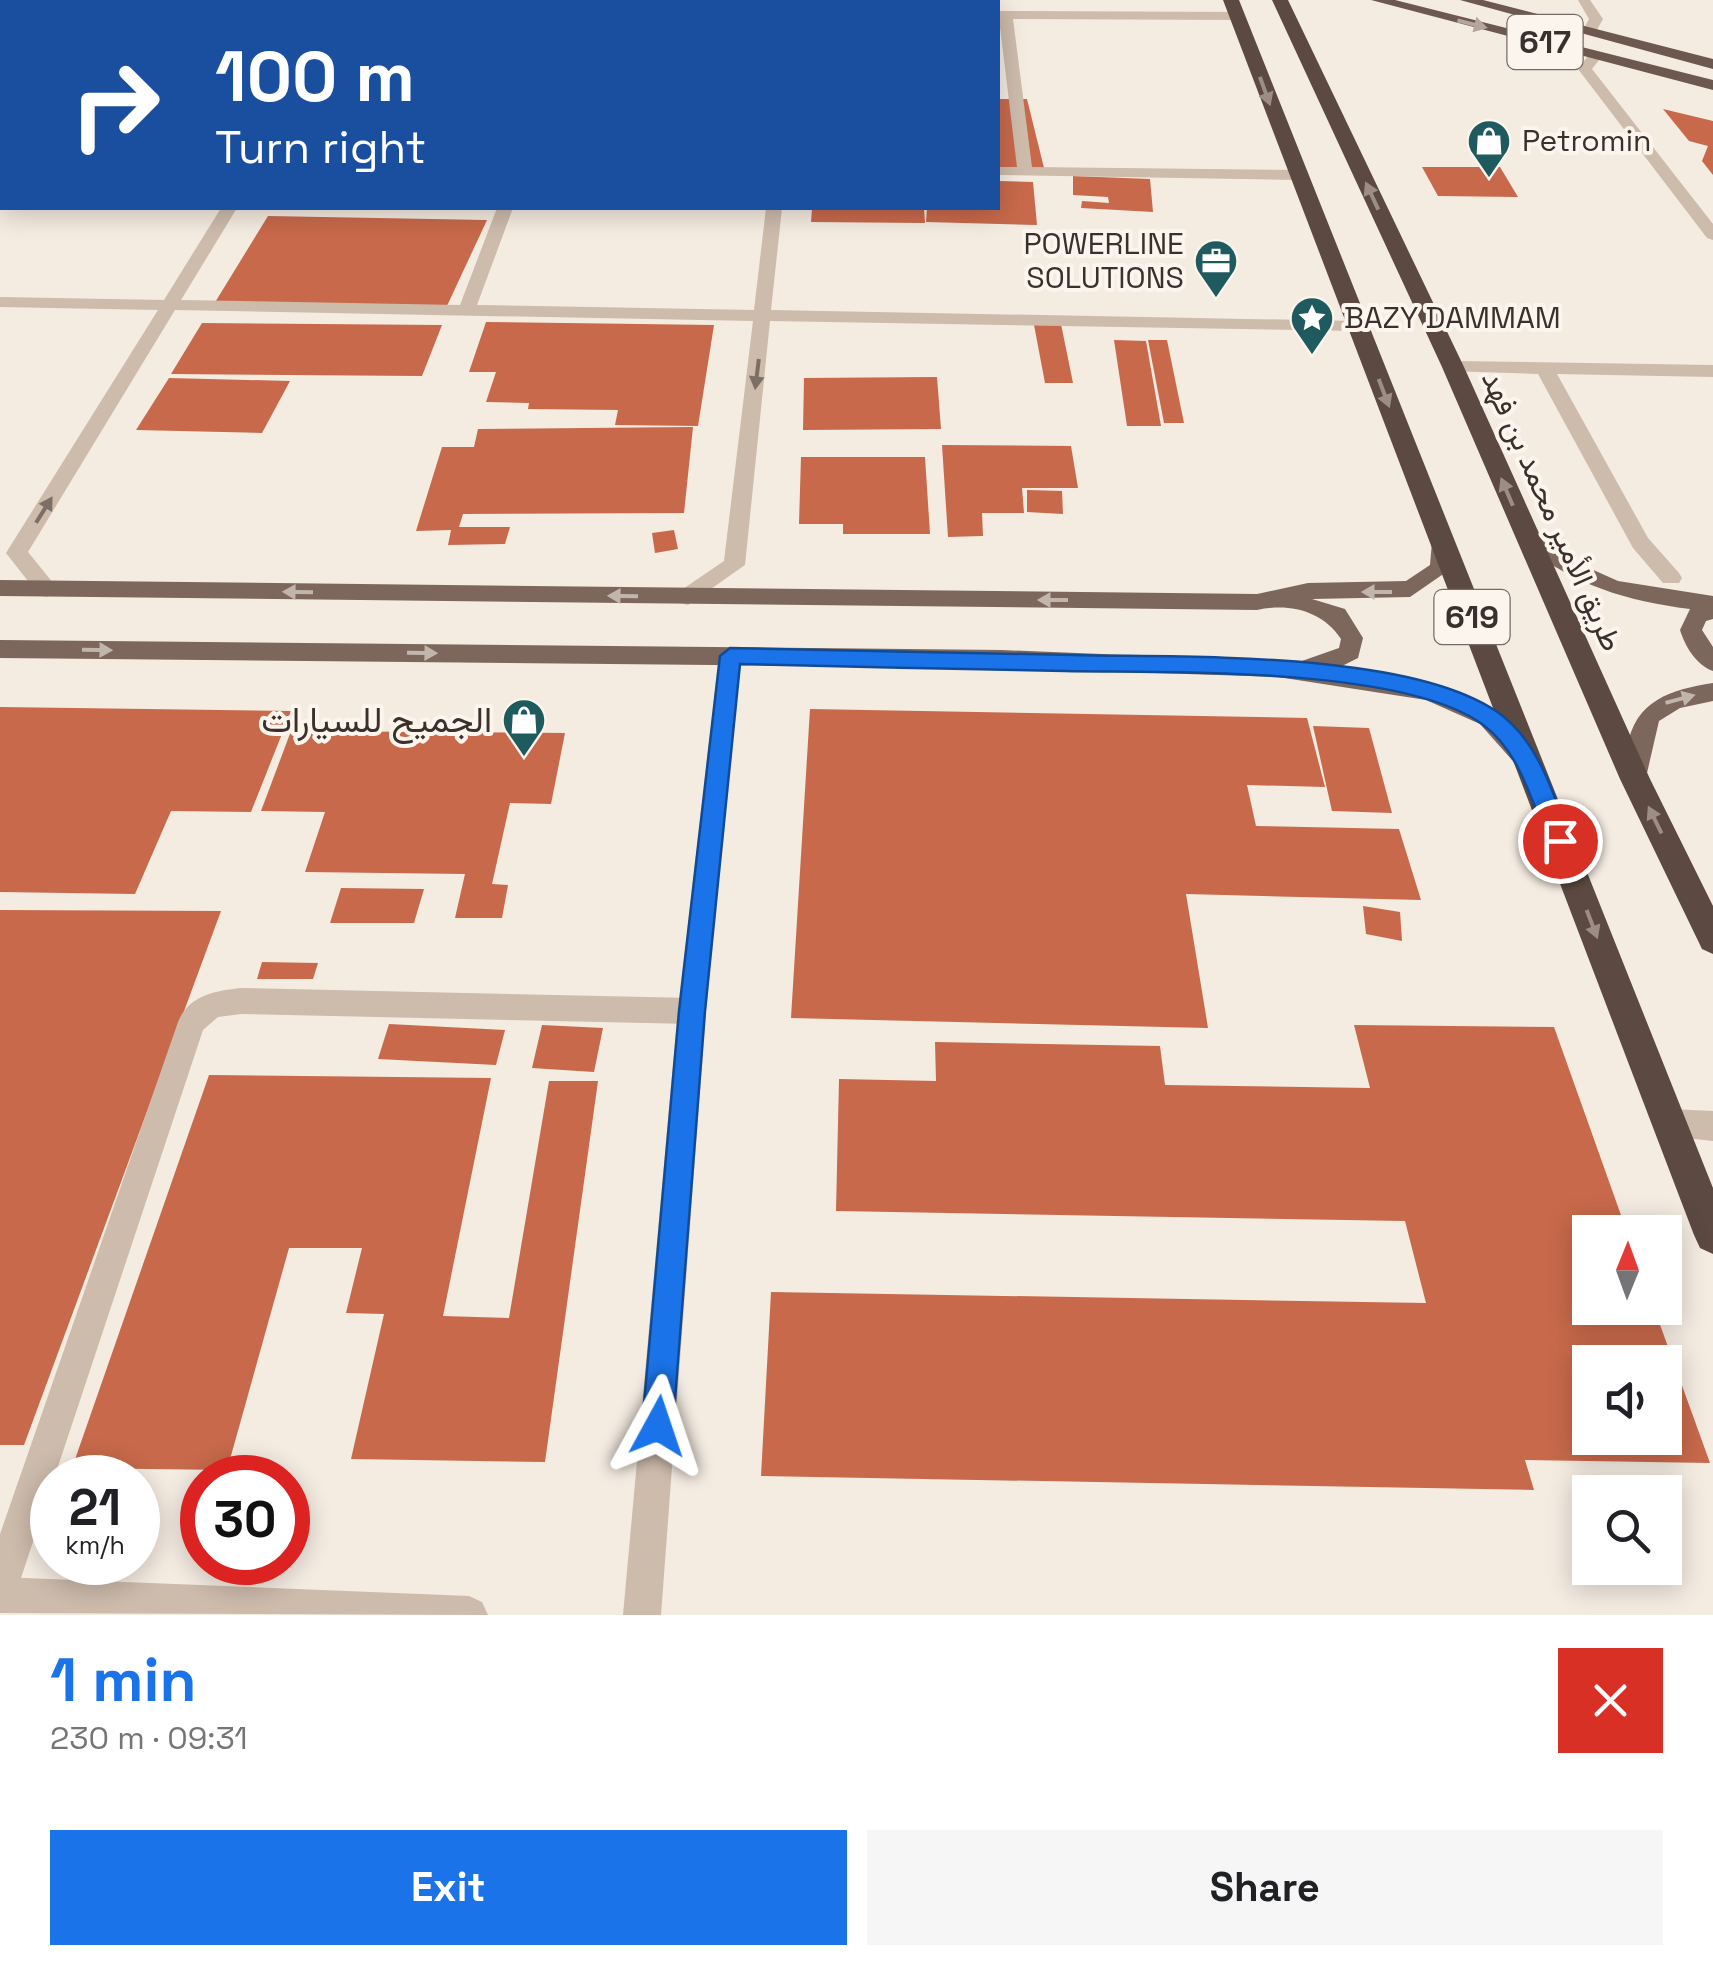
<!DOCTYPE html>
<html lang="en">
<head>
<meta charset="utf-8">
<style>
  :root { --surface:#fff; --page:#f6f6f6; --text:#202124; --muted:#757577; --accent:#1a73e8 }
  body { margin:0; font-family:"Space Grotesk",Vazirmatn,sans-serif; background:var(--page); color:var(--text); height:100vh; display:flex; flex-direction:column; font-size:38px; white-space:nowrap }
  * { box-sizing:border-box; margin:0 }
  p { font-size:32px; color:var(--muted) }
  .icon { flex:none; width:55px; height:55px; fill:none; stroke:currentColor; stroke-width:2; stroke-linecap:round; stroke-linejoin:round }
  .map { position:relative; height:1615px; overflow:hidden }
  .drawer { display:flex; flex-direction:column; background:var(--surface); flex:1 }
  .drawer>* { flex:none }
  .banner { position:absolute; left:0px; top:0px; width:1000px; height:210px; box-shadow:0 5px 25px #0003; background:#1a4fa0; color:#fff; overflow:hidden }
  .needle { width:65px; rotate:1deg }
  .controls { position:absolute; left:1572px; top:1215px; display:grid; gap:20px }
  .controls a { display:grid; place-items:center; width:110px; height:110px; border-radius:0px; background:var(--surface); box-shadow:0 5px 25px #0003; font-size:50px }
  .speed { position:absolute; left:30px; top:1455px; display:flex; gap:20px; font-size:50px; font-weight:700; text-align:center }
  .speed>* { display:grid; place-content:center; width:130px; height:130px; border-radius:50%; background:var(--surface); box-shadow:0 5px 25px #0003; line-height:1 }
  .speed small { font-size:25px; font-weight:400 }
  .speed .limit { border:15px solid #d22; background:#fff; color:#111 }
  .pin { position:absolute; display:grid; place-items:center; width:85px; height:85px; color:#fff; margin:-42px; border:5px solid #fff; border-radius:50%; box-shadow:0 2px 10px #0007 }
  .me { position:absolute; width:110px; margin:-55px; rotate:5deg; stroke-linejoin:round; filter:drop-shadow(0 0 8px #0008) }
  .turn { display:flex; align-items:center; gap:35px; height:210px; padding:0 50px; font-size:45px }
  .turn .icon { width:130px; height:130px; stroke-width:2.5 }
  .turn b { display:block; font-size:70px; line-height:85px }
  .round { display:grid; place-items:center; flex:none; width:105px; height:105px; border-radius:0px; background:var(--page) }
  .head { display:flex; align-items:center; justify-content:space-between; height:170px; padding:0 50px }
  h1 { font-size:60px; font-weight:700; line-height:75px; color:var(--accent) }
  .action { display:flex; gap:20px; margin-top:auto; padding:20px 50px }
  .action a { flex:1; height:115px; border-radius:0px; background:var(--accent); color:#fff; font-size:40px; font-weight:700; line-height:115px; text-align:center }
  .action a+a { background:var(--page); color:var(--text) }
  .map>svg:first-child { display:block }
  .building { fill:#c8694b; fill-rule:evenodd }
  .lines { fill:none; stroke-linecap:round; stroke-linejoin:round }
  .service { fill:#cdbbac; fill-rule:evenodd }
  .minor { fill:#cdbbac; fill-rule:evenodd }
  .primary { fill:#7d675c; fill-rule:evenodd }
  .trunk { fill:#6c584f; fill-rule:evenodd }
  .motorway { fill:#5c4a42; fill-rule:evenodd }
  .oneway { fill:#b4a69e }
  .oneway2 { fill:#9c8e87 }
  .oneway3 { fill:#7d6f65 }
  .oneway4 { fill:#c2b5ac }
  .route { fill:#1a73e8; stroke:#114b97; stroke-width:2.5 }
  .labels { text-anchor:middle; stroke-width:8; stroke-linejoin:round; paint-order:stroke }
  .far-poi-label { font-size:30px; fill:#3b302b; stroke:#fbf5ee; text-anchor:start }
  .far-street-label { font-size:30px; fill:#3b302b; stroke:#fbf5ee }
  .shield { fill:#fbf5ee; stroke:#756b66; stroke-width:2.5 }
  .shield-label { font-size:32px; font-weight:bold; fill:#3b302b }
  .poi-label { font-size:35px; fill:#3b302b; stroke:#fbf5ee; text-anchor:end }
</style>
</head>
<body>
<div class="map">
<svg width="1713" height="1615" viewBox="0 0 1713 1615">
  <rect width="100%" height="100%" fill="#f4ebe1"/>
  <!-- building -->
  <path class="building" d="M 998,99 L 1027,99 L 1044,168 L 998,168 Z
    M 1663,109 L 1713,121 L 1713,175 L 1702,161 L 1708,146 L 1689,141 Z
    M 1422,167 L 1500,167 L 1518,197 L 1438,196 Z
    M 1073,176 L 1150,179 L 1153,212 L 1081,208 L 1082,201 L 1109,203 L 1108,197 L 1073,195 Z
    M 998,181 L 1033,182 L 1037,225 L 926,222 L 927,208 L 998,208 Z
    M 812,208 L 924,208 L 925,223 L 811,222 Z
    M 268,216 L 487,220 L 446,308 L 214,304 Z
    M 486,322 L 714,325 L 698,426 L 615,425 L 618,410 L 528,409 L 529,403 L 486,402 L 496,372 L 469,372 Z
    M 202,323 L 442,325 L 422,376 L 171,374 Z
    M 1061,324 L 1073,383 L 1045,383 L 1034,325 Z
    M 1114,340 L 1146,341 L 1161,426 L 1127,426 Z
    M 1148,340 L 1167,340 L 1184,423 L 1164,423 Z
    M 937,377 L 941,429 L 803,430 L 804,378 Z
    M 169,378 L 290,381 L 262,433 L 136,430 Z
    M 693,427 L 684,513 L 463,514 L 459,527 L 510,527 L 505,544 L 448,545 L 451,530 L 416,531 L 442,447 L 474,447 L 478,429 Z
    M 942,445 L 1071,446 L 1078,488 L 1022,488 L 1024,513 L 982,513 L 983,536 L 948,537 Z
    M 801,457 L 925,457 L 930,534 L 843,534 L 843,524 L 799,524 Z
    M 1027,490 L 1062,491 L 1063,514 L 1027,512 Z
    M 674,530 L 678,549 L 655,553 L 652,533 Z
    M 0,707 L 291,711 L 251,812 L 171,811 L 135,894 L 0,892 Z
    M 810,709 L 1307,718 L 1325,787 L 1247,785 L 1256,826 L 1399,829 L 1421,900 L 1186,894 L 1208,1028 L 791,1018 Z
    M 1313,726 L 1369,728 L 1392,813 L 1332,811 Z
    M 291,731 L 565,733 L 551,804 L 510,803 L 492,884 L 508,885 L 502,918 L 455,918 L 465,874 L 305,872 L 325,812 L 261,811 Z
    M 341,888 L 424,889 L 414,923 L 330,923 Z
    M 1363,906 L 1400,912 L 1402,941 L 1366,934 Z
    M 0,910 L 221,911 L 24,1445 L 0,1445 Z
    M 262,962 L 318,963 L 313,979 L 257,979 Z
    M 389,1024 L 505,1030 L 496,1065 L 378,1059 Z
    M 542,1025 L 603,1028 L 594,1072 L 532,1068 Z
    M 1354,1025 L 1554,1027 L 1627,1232 L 1590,1232 L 1590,1308 L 1654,1308 L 1710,1463 L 1525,1460 L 1534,1490 L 761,1476 L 771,1292 L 1426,1303 L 1405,1221 L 836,1211 L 839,1079 L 936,1081 L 935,1042 L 1160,1046 L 1165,1085 L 1370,1088 ZM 1590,1362 L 1665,1362 L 1665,1438 L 1590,1438 Z
    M 209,1075 L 491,1078 L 443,1316 L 509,1318 L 549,1081 L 598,1081 L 545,1462 L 351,1459 L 384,1314 L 346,1313 L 362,1248 L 289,1248 L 227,1470 L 72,1468 Z"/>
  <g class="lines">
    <!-- service -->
    <path class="service" d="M 1453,361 L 1713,365 L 1713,377 L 1557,374 L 1648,538 L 1679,573 L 1682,578 L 1679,583 L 1663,583 L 1633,548 L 1538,374 L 1447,371 L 1444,367 Z
      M 241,988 L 692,998 L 702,1002 L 706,1011 L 702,1020 L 692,1024 L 241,1014 L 218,1017 L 203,1030 L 18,1587 L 13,1600 L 0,1605 L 0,1534 L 178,1022 C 189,995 215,991 241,988 Z"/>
    <!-- minor -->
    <path class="minor" d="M 789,0 L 801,0 L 801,2 L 789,2 Z
      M 1578,0 L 1590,0 L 1603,19 L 1594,35 L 1582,32 L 1589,19 Z
      M 0,4 L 2,4 L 2,12 L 0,12 Z
      M 998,11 L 1237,12 L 1243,16 L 1237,20 L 1013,19 L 1032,167 L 1296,170 L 1304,175 L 1296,180 L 998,175 L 998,167 L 1017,167 Z
      M 1591,52 L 1603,55 L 1592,69 L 1713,224 L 1713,240 L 1707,238 L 1578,69 Z
      M 2,158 L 2,170 L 0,171 L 0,159 Z
      M 221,208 L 237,208 L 181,300 L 460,305 L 497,208 L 513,208 L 477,305 L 754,310 L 766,208 L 782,208 L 771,310 L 1358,321 L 1367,326 L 1358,331 L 770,321 L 745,565 L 688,605 L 680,603 L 677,597 L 680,591 L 724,561 L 753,321 L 175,310 L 28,552 L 58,589 L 47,597 L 39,595 L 6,553 L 158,310 L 0,307 L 0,297 L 164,300 Z
      M 730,647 L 741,656 L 706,1011 L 661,1615 L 623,1615 L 678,1011 L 719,656 Z
      M 1670,1109 L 1713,1111 L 1713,1141 L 1659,1135 L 1655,1124 L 1659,1113 Z
      M 0,1577 L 469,1596 L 482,1602 L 488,1615 L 0,1613 Z"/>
    <!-- primary -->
    <path class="primary" d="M 1527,531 L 1580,564 L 1618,581 L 1713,596 L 1713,619 L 1706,621 L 1702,630 L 1713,647 L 1713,671 C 1696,665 1685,646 1680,630 L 1690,609 C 1624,601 1573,584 1520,543 L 1520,533 Z
      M 1442,535 L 1452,542 L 1452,568 L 1410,597 L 1312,599 L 1345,609 L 1363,638 L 1358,658 L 1338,668 L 1438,685 L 1496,710 L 1530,746 L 1533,753 L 1530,760 L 1512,760 L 1480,724 L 1426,700 L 1278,677 L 1002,668 L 0,658 L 0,640 L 1002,650 L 1299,662 L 1339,648 L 1341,639 C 1322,610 1288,603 1257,610 L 0,596 L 0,580 L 1257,594 L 1308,583 L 1406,581 L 1430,565 L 1432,542 Z
      M 1713,683 L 1713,701 L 1680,708 L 1659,721 L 1644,786 L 1626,786 C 1620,774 1625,760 1627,748 C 1635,700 1670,690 1713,683 Z"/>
    <!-- trunk -->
    <path class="trunk" d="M 1371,0 L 1395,0 L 1713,80 L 1713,90 Z
      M 1460,0 L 1483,0 L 1713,59 L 1713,69 Z"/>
    <!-- motorway -->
    <path class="motorway" d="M 1223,0 L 1239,0 L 1713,1188 L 1713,1254 L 1700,1248 L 1694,1235 Z
      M 1272,0 L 1288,0 L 1464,367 L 1650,779 L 1713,906 L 1713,954 L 1702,949 L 1620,779 L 1442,367 Z"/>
  </g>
  <!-- one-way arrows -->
  <defs><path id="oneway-solid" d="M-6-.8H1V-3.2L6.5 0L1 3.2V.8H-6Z" transform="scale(2.5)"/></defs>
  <use class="oneway" href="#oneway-solid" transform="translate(1472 24) rotate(14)"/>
  <g class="oneway2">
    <use href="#oneway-solid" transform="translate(1265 91) rotate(70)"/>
    <use href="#oneway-solid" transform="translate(1372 196) rotate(-115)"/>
    <use href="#oneway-solid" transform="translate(1384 393) rotate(69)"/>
    <use href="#oneway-solid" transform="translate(1507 492) rotate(-113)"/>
    <use href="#oneway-solid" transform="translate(1655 820) rotate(-116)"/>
    <use href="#oneway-solid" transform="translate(1592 924) rotate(69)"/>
  </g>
  <g class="oneway3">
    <use href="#oneway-solid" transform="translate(757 374) rotate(97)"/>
    <use href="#oneway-solid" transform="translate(44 510) rotate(-58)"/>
  </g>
  <g class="oneway4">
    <use href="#oneway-solid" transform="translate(298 592) rotate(-179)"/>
    <use href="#oneway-solid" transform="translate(1377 592) rotate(180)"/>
    <use href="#oneway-solid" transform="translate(623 596) rotate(-179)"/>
    <use href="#oneway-solid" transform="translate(1053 600) rotate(-180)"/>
    <use href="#oneway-solid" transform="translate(97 650) rotate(1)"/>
    <use href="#oneway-solid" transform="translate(422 653) rotate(1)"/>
    <use href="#oneway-solid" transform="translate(1680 699) rotate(-15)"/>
  </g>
  <!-- route -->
  <path class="route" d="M 730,648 C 844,651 958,653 1072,655 C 1183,658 1405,650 1496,711 C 1539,740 1554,796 1571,841 L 1568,848 L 1552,848 C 1531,805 1523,754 1482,724 C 1401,666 1168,673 1065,671 C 957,669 848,667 740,664 L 705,1011 L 673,1426 L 669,1437 L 658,1442 L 646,1437 L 642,1426 L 679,1011 L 720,656 Z"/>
  <!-- icons -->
  <defs>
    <g id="shop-pin" transform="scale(2.25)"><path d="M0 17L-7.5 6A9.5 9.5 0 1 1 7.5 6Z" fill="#1f5a5e" stroke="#fbf5ee"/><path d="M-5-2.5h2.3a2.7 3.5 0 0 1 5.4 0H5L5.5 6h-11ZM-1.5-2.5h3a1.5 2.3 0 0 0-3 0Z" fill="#fff"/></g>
    <g id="office-pin" transform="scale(2.25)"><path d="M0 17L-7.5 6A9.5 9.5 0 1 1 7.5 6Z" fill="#1f5a5e" stroke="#fbf5ee"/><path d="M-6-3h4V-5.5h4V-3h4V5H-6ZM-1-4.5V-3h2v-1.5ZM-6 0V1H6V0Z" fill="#fff"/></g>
    <g id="sight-pin" transform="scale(2.25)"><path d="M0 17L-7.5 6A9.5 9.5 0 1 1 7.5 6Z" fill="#1f5a5e" stroke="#fbf5ee"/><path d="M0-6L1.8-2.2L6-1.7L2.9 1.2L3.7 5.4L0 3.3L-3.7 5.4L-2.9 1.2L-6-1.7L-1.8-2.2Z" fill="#fff"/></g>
  </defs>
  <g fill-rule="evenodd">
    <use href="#shop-pin" x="1489" y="141"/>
    <use href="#office-pin" x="1216" y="261"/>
    <use href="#sight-pin" x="1312" y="318"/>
    <use href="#shop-pin" x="524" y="720"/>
  </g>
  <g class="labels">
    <!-- far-poi labels -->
    <g class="far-poi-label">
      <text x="1522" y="151">Petromin</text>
      <text x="1184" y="254" text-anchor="end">POWERLINE<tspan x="1184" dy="34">SOLUTIONS</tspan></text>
      <text x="1344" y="328">BAZY DAMMAM</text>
    </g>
    <!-- far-street labels -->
    <g class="far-street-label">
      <text transform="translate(1552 511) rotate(66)" y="10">طريق الأمير محمد بن فهد</text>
    </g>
    <!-- shield labels -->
    <g class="shield">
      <rect x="1507.5" y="15" width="75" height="54" rx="8"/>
      <rect x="1434.5" y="590" width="75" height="54" rx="8"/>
    </g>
    <g class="shield-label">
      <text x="1545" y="53">617</text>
      <text x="1472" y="628">619</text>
    </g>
    <!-- poi labels -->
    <g class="poi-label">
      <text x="492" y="732">الجميح للسيارات</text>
    </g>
  </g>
</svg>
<div class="controls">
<a><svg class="needle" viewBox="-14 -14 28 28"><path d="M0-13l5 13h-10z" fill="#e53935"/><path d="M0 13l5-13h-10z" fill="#757577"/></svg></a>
<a><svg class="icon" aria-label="sound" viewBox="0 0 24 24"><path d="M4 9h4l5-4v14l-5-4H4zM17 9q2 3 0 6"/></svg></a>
<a><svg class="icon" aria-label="search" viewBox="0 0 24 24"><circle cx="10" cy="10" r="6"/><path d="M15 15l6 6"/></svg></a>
</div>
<div class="speed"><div>21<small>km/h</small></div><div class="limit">30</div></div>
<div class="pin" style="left:1560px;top:841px;background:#d93025"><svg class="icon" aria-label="arrive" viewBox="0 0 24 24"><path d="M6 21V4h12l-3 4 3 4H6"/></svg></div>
<svg class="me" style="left:658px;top:1426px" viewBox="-20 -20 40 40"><path d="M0-17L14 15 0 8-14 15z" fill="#1a73e8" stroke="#fff" stroke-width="4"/></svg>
<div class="banner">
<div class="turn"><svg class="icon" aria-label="right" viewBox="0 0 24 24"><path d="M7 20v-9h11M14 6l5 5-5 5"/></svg><div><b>100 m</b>Turn right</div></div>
</div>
</div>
<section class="drawer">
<div class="head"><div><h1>1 min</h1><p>230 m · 09:31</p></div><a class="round" style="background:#d93025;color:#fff"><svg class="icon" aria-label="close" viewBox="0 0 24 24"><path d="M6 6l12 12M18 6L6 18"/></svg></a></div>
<div class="action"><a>Exit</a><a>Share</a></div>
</section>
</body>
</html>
